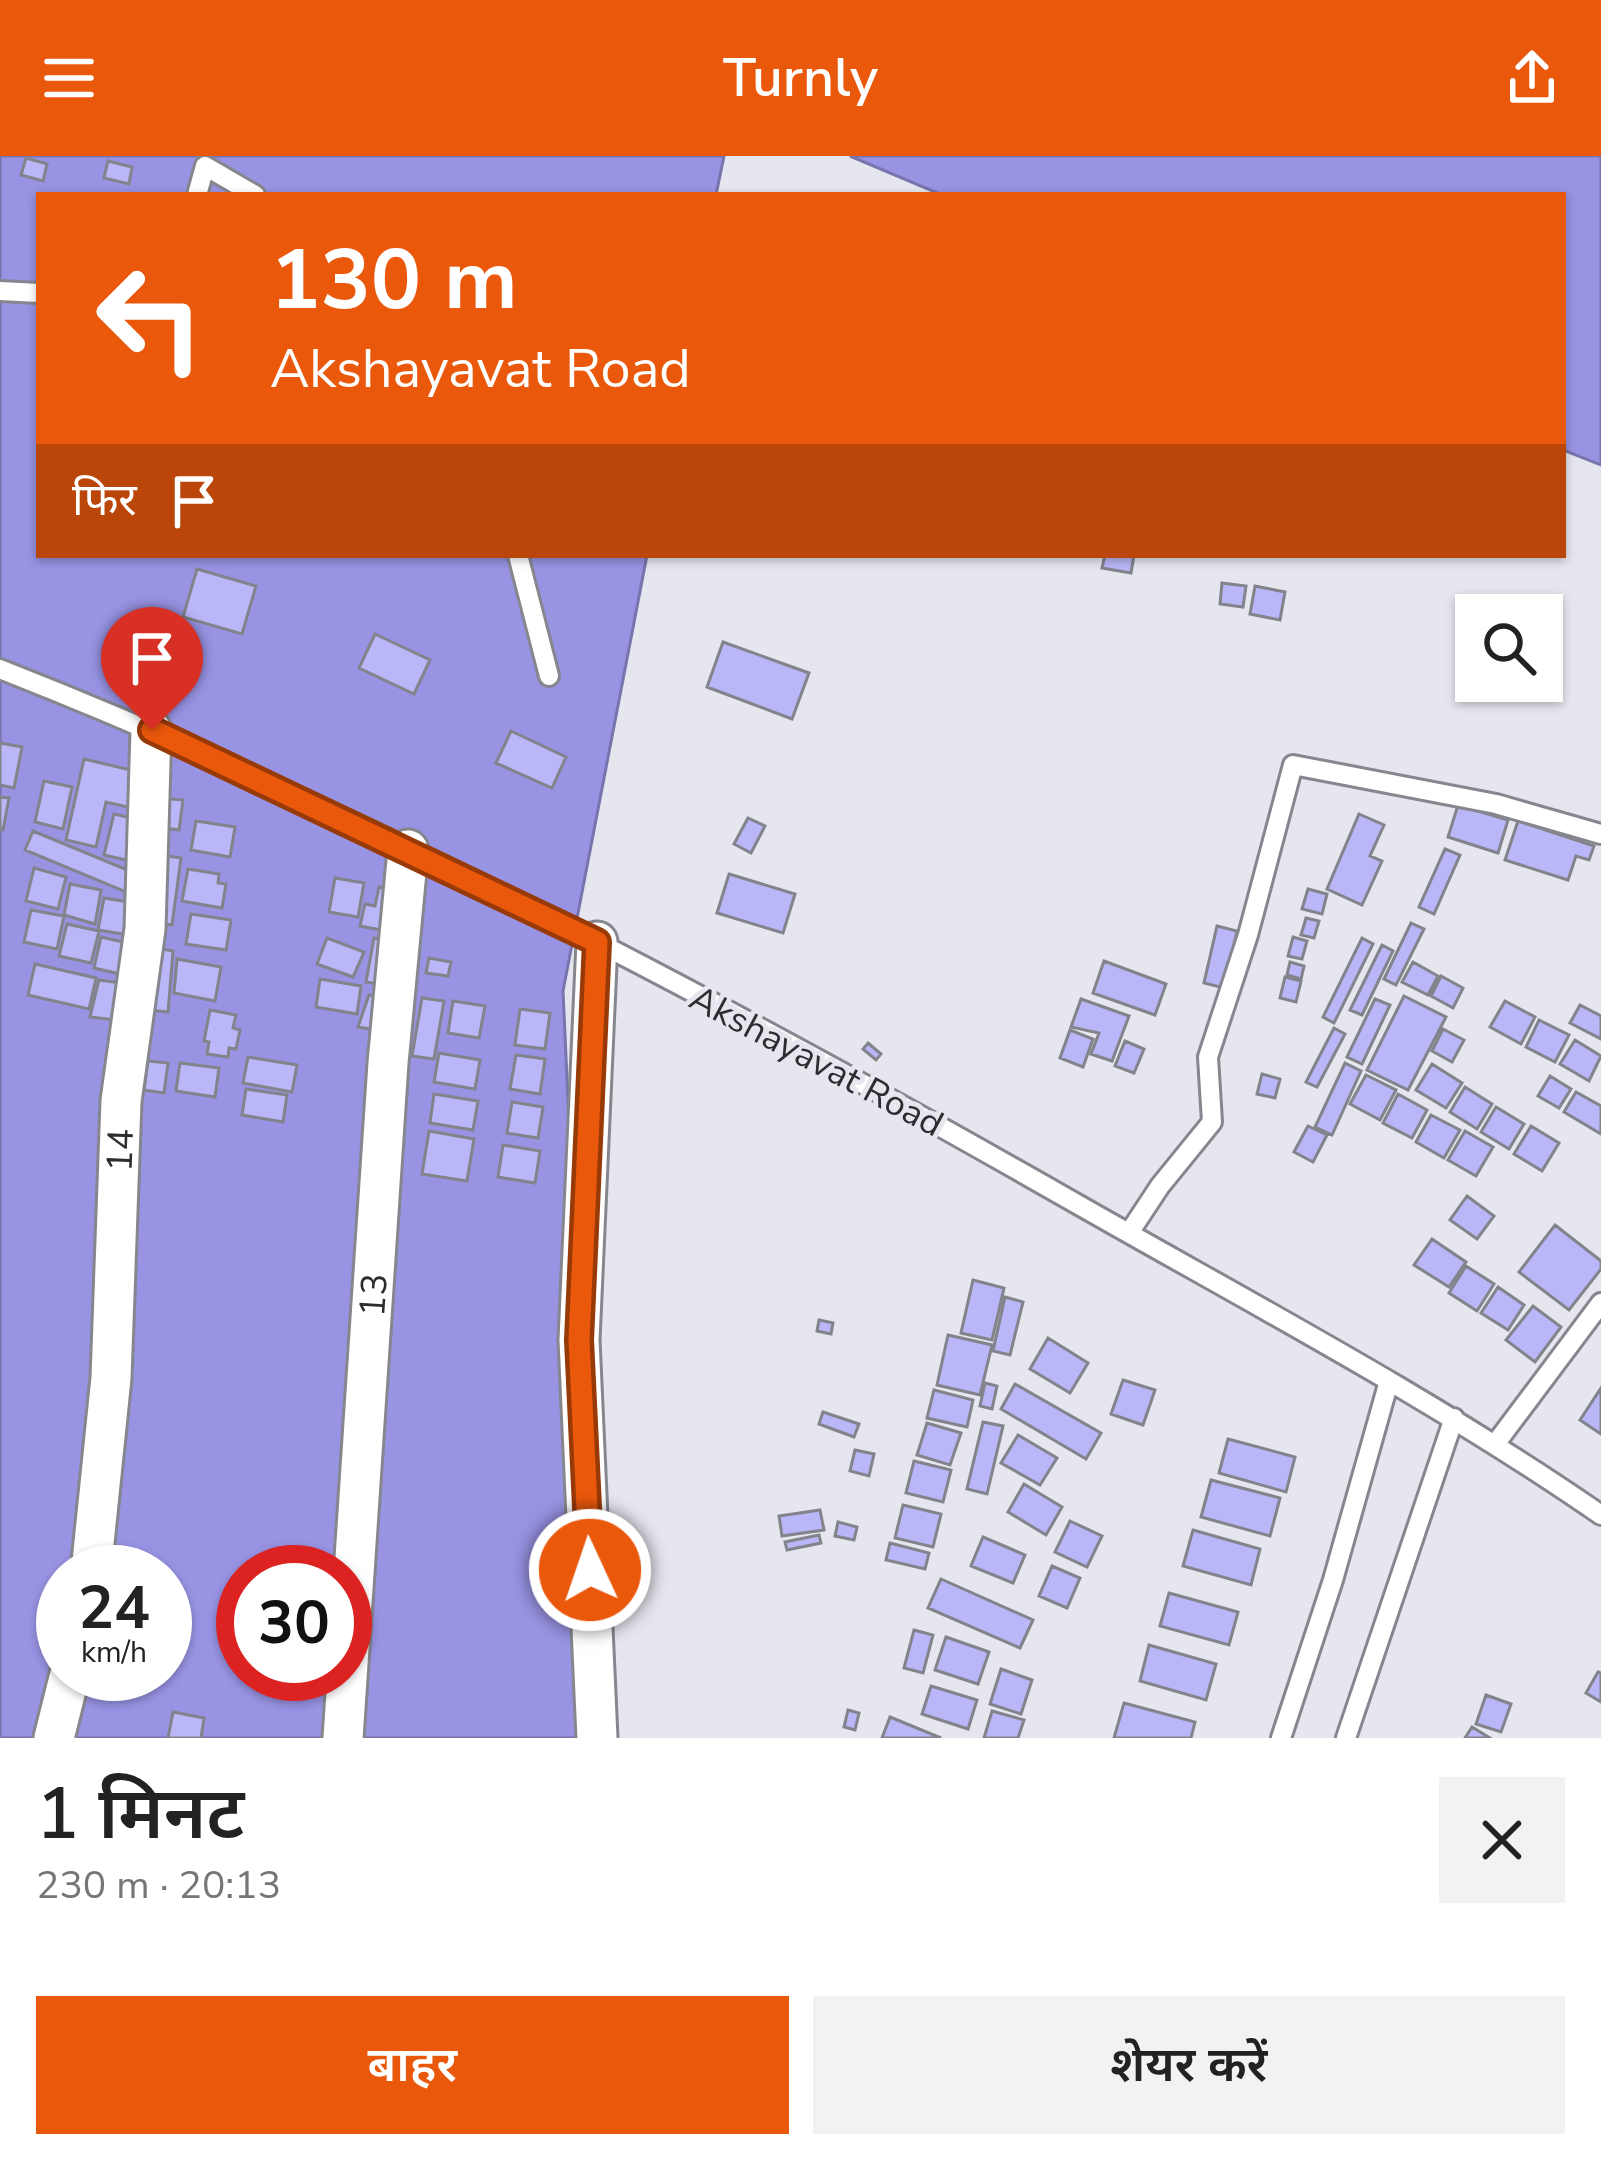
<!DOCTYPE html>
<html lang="hi">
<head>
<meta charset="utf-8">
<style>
  :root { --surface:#fff; --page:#f2f2f2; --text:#222; --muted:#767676; --accent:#ea580c }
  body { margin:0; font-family:"Nunito Sans","Noto Sans Devanagari",sans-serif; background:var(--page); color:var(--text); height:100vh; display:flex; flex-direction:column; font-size:45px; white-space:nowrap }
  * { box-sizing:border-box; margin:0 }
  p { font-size:39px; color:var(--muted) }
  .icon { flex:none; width:66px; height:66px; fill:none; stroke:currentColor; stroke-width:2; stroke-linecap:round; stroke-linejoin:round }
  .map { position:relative; height:1582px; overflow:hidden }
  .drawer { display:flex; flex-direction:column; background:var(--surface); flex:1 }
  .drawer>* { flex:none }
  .top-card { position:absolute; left:36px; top:36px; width:1530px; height:366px; border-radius:0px; box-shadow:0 3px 9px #0004; background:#ea580c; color:#fff; overflow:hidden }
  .fabs { position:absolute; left:1455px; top:438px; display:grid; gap:24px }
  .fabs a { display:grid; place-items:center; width:108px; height:108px; border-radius:0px; background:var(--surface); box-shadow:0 3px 9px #0004; font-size:60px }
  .speed { position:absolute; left:36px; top:1389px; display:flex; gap:24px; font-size:60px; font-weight:700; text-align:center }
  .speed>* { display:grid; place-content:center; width:156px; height:156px; border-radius:50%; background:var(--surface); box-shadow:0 3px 9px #0004; line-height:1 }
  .speed small { font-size:30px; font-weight:400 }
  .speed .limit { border:18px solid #d22; background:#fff; color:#111 }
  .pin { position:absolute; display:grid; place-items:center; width:102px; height:102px; color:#fff; margin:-123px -51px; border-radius:50% 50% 50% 0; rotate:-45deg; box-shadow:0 0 12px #0007 }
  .pin .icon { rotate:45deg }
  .me { position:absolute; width:132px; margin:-66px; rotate:357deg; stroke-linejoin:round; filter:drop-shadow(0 0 9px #0008) }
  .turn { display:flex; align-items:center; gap:42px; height:252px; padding:0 36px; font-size:54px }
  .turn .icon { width:156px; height:156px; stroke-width:2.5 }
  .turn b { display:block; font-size:84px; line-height:102px }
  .then { display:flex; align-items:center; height:114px; padding:0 36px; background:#0003; gap:24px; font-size:45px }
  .round { display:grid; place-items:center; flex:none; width:126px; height:126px; border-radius:0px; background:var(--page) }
  .head { display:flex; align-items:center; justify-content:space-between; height:204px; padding:0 36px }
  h1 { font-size:72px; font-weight:600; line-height:90px }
  .cta { display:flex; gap:24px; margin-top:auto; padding:24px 36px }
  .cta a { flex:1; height:138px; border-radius:0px; background:var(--accent); color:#fff; font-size:48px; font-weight:600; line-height:138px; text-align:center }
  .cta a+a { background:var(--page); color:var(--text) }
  header { display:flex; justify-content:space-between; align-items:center; height:156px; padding:0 36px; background:var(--accent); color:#fff; font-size:54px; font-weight:600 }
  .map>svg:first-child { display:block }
  .water { fill:#9893e3; stroke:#7874ae; stroke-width:3; fill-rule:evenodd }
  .building { fill:#bab7f9; stroke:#83838b; stroke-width:3 }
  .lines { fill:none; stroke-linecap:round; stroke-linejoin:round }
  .lane-casing { stroke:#86868e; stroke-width:24 }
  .street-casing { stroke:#86868e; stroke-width:45 }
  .lane { stroke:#fff; stroke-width:18 }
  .street { stroke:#fff; stroke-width:39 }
  .route-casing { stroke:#983908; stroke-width:30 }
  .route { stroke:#ea580c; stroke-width:21 }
  .labels { text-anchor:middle; stroke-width:10; stroke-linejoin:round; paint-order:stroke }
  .street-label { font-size:36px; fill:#2d2d31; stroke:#e6e6ef }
</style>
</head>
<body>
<header><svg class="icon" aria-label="menu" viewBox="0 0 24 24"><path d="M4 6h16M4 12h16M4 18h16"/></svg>Turnly<svg class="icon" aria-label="share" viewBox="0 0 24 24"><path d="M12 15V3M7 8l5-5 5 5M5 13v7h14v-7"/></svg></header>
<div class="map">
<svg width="1601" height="1582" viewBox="0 0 1601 1582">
  <rect width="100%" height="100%" fill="#e6e6ef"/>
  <!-- water -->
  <path class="water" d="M 0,0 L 724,0 L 716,39 L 39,39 L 39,399 L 647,399 L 563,835 L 597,1582 L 0,1582 ZM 63,1416 L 165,1416 L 165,1518 L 63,1518 ZM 243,1416 L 345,1416 L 345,1518 L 243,1518 Z
    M 850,0 L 1601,0 L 1601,309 L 1563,294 L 1563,39 L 942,39 Z"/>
  <!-- building -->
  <path class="building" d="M 26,2 L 47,8 L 43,25 L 21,19 Z
    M 108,5 L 132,11 L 129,28 L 104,22 Z
    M 1105,399 L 1134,399 L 1131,417 L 1102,412 Z
    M 197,413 L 256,430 L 242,478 L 183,461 Z
    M 1222,427 L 1246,430 L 1243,451 L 1220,448 Z
    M 1255,430 L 1285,436 L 1280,464 L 1250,458 Z
    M 375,478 L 430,504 L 414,538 L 359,512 Z
    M 723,486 L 809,517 L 792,563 L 707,531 Z
    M 154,511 L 177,519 L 173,534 L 149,527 Z
    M 511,575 L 566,601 L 552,632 L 496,607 Z
    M 0,587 L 22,591 L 14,632 L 0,629 Z
    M 84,603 L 139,616 L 132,652 L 106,646 L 96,691 L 66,684 Z
    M 44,625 L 72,631 L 63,673 L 35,666 Z
    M 0,641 L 9,642 L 3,674 L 0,674 Z
    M 161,642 L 183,644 L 179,674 L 157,671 Z
    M 1458,649 L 1508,664 L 1498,697 L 1448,681 Z
    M 114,658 L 144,665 L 135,706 L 104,699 Z
    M 1359,658 L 1384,669 L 1370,700 L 1382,705 L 1362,749 L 1327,733 Z
    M 748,662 L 765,670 L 751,697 L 734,688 Z
    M 196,665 L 235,671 L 230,701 L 191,694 Z
    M 1518,665 L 1594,690 L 1589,704 L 1576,700 L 1568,724 L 1505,704 Z
    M 33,675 L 137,718 L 133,739 L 25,694 Z
    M 1445,693 L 1460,699 L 1434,758 L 1419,751 Z
    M 161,699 L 181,702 L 172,769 L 151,766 Z
    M 34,712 L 66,721 L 58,753 L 26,745 Z
    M 188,713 L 219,718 L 218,727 L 226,728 L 222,752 L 182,745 Z
    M 729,718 L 795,738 L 783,777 L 717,757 Z
    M 335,722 L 364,727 L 358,761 L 329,756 Z
    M 70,728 L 101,734 L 95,768 L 64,759 Z
    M 379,731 L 393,734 L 386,775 L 360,770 L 365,748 L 375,750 Z
    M 1308,733 L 1327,738 L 1322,758 L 1302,753 Z
    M 104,742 L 135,747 L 129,779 L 98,774 Z
    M 31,754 L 64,760 L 57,793 L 24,786 Z
    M 191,758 L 231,764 L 226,794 L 186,788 Z
    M 1306,762 L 1319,765 L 1314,782 L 1301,779 Z
    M 1411,767 L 1424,773 L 1396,829 L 1384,823 Z
    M 67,768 L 99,775 L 91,807 L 59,800 Z
    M 1217,770 L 1237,775 L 1224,832 L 1204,827 Z
    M 101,781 L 136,789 L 129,820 L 94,812 Z
    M 1293,781 L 1307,785 L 1302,803 L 1288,800 Z
    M 327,782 L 364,796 L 353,821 L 317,808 Z
    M 374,782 L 391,786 L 384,829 L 366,826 Z
    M 1362,782 L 1373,788 L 1334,867 L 1323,861 Z
    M 1382,789 L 1393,795 L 1362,859 L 1350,854 Z
    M 157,792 L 173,795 L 168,856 L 149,854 Z
    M 429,802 L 451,806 L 448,820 L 426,817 Z
    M 177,803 L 221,811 L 215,845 L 174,837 Z
    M 1104,805 L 1166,828 L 1155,859 L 1093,837 Z
    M 1290,806 L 1304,810 L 1301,823 L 1287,819 Z
    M 1413,806 L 1438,820 L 1428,839 L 1402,826 Z
    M 35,808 L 96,822 L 89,853 L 28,839 Z
    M 1441,820 L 1463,832 L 1453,852 L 1431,840 Z
    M 1285,821 L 1301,825 L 1296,846 L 1280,842 Z
    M 320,823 L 361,830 L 357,858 L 316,851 Z
    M 99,824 L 129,828 L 125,865 L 90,861 Z
    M 369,839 L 388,842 L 382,875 L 358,871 Z
    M 1404,840 L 1446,861 L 1408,934 L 1367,914 Z
    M 422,842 L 444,845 L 434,903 L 412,900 Z
    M 1081,843 L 1129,860 L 1112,905 L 1091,898 L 1099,877 L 1071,871 Z
    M 1375,843 L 1390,849 L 1362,908 L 1347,901 Z
    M 453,845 L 485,850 L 479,882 L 448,877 Z
    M 1505,845 L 1535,861 L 1521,888 L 1490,871 Z
    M 1580,849 L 1601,860 L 1601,883 L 1570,867 Z
    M 520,853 L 550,857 L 545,893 L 515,889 Z
    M 210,854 L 236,859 L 233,872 L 240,874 L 236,893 L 229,892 L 228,901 L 207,898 L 209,886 L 204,885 Z
    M 1539,864 L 1569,879 L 1555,906 L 1526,891 Z
    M 1334,872 L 1345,878 L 1317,931 L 1306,926 Z
    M 1443,873 L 1464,884 L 1452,906 L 1432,895 Z
    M 1070,874 L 1093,883 L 1083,911 L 1060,902 Z
    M 1575,884 L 1601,900 L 1589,925 L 1560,908 Z
    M 1125,885 L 1144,893 L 1134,917 L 1115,910 Z
    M 868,887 L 881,898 L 876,904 L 863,893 Z
    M 439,897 L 480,904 L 475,933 L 434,926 Z
    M 516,899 L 545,903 L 540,938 L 510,933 Z
    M 248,901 L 297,909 L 292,936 L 243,927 Z
    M 148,905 L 168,907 L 164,937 L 144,934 Z
    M 180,907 L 219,912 L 215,941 L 176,935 Z
    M 1345,907 L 1361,915 L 1332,979 L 1315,971 Z
    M 1432,908 L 1462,927 L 1446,952 L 1416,934 Z
    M 1262,918 L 1280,923 L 1275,942 L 1257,938 Z
    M 1366,919 L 1396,934 L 1380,964 L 1350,948 Z
    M 1550,920 L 1571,933 L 1559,952 L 1538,940 Z
    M 1465,931 L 1492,948 L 1477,973 L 1450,956 Z
    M 246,933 L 287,939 L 283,966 L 242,959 Z
    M 1576,936 L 1601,950 L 1601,978 L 1564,956 Z
    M 434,938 L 478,945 L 473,974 L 430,967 Z
    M 1398,938 L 1427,954 L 1412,982 L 1383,967 Z
    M 512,946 L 543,951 L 538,982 L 507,977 Z
    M 1496,951 L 1524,968 L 1509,993 L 1481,976 Z
    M 1431,959 L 1460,974 L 1444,1002 L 1416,986 Z
    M 1308,970 L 1327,979 L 1313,1006 L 1294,996 Z
    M 1531,970 L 1559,987 L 1542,1015 L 1514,998 Z
    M 429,975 L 474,983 L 467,1025 L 422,1018 Z
    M 1465,975 L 1493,991 L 1476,1020 L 1448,1004 Z
    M 503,989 L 540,995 L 535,1027 L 498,1021 Z
    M 1467,1040 L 1494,1060 L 1477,1083 L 1450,1064 Z
    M 1555,1069 L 1601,1105 L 1601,1113 L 1569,1154 L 1519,1116 Z
    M 1432,1083 L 1466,1106 L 1449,1131 L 1414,1109 Z
    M 1466,1110 L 1494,1128 L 1477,1155 L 1449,1137 Z
    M 973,1124 L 1004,1132 L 992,1184 L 961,1177 Z
    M 1498,1131 L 1524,1149 L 1508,1174 L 1481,1157 Z
    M 1005,1141 L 1023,1146 L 1010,1199 L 993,1195 Z
    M 1533,1150 L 1561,1171 L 1535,1206 L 1506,1184 Z
    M 819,1164 L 833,1167 L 831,1178 L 817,1175 Z
    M 948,1179 L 992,1189 L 980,1239 L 937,1229 Z
    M 1048,1182 L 1088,1207 L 1070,1237 L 1030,1213 Z
    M 1123,1224 L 1155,1234 L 1143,1269 L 1111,1258 Z
    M 985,1227 L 997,1230 L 992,1253 L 980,1250 Z
    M 1015,1228 L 1101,1277 L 1086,1303 L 1001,1253 Z
    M 1601,1232 L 1601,1278 L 1580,1264 Z
    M 934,1234 L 973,1244 L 967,1271 L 927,1262 Z
    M 823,1256 L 859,1268 L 854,1281 L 819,1268 Z
    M 983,1266 L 1003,1270 L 987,1338 L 967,1333 Z
    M 927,1267 L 961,1277 L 950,1309 L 917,1299 Z
    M 1018,1279 L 1057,1302 L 1040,1329 L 1001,1307 Z
    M 1228,1283 L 1295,1301 L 1286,1336 L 1219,1317 Z
    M 855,1294 L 874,1298 L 869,1320 L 850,1315 Z
    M 914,1305 L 951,1314 L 943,1346 L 906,1337 Z
    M 1211,1324 L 1280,1342 L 1270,1380 L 1201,1361 Z
    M 1024,1328 L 1062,1351 L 1046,1379 L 1008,1356 Z
    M 903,1349 L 941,1358 L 933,1391 L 895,1382 Z
    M 820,1354 L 824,1374 L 782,1380 L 779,1360 Z
    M 1070,1365 L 1102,1380 L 1087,1411 L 1055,1396 Z
    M 838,1366 L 857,1371 L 854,1384 L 835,1380 Z
    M 1193,1374 L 1260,1393 L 1251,1429 L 1183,1410 Z
    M 819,1379 L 821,1387 L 787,1394 L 785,1386 Z
    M 983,1381 L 1025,1399 L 1013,1427 L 971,1410 Z
    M 890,1387 L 929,1397 L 925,1413 L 886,1404 Z
    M 1052,1410 L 1080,1422 L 1067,1452 L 1039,1440 Z
    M 941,1423 L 1033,1464 L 1020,1492 L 928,1452 Z
    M 1169,1437 L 1238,1456 L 1229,1489 L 1160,1470 Z
    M 914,1474 L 933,1479 L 923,1517 L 904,1512 Z
    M 946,1481 L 989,1496 L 978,1528 L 935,1514 Z
    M 1149,1489 L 1216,1508 L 1206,1544 L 1140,1525 Z
    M 1001,1513 L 1032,1524 L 1021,1558 L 990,1548 Z
    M 1598,1516 L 1601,1517 L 1601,1546 L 1586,1537 Z
    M 931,1530 L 977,1544 L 968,1573 L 922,1558 Z
    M 1486,1539 L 1511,1548 L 1501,1576 L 1476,1568 Z
    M 1124,1547 L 1195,1566 L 1191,1582 L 1114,1582 Z
    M 848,1554 L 859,1557 L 855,1574 L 844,1571 Z
    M 992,1555 L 1024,1564 L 1018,1582 L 984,1582 Z
    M 173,1556 L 204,1562 L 201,1582 L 168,1582 Z
    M 890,1561 L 941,1582 L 882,1582 Z
    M 1472,1571 L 1490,1582 L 1465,1582 Z"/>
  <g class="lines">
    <!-- lane casing -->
    <g class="lane-casing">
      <path id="lane" d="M 197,39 L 205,10 L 255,39
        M 0,135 L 39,137
        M 518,399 L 549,520
        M 0,513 C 376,661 734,852 1084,1052 C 1258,1151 1436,1245 1601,1359
        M 1129,1077 L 1160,1030 L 1212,966 L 1208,901 L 1248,779 L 1293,609 L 1496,648 L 1601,678
        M 1496,1287 L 1601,1147
        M 1281,1582 L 1333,1424 L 1389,1225
        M 1346,1582 L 1454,1262"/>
    </g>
    <!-- street casing -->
    <g class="street-casing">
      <g id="street">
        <path d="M 597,786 L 579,1184 L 597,1582"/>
        <path id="s1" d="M 91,1416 L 111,1222 L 121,945 L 145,773 L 151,574"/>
        <path d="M 54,1582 L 70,1518"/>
        <path id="s2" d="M 343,1582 L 388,907 L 408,694"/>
      </g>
    </g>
    <!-- lane -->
    <use href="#lane" class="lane"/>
    <!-- street -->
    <use href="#street" class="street"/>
  </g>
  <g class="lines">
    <!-- route casing -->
    <g class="route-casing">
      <path id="route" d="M 152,574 L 597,786 L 579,1184 L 590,1414"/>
    </g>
    <!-- route -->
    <use href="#route" class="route"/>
  </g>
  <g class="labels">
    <!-- street labels -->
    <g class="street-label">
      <text transform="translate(817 904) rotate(28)" y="13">Akshayavat Road</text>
      <text dy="13" stroke="none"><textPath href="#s1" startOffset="423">14</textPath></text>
      <text dy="13" stroke="none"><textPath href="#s2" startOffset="444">13</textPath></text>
    </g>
  </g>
</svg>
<div class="fabs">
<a><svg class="icon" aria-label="search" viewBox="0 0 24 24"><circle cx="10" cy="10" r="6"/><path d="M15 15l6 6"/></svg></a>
</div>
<div class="speed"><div>24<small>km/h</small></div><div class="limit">30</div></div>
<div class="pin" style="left:152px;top:574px;background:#d93025"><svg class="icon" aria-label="arrive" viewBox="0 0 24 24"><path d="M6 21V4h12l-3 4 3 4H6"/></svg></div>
<svg class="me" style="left:590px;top:1414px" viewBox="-20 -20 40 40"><circle r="17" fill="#ea580c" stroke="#fff" stroke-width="3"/><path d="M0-11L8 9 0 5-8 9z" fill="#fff"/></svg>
<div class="top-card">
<div class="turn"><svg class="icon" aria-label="left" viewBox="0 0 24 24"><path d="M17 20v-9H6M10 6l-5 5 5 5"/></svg><div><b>130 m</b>Akshayavat Road</div></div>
<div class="then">फिर<svg class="icon" aria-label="arrive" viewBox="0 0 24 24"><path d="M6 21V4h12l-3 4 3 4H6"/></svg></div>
</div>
</div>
<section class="drawer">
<div class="head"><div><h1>1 मिनट</h1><p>230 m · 20:13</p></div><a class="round"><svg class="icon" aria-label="close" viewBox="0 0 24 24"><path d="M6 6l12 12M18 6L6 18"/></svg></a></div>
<div class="cta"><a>बाहर</a><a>शेयर करें</a></div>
</section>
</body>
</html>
